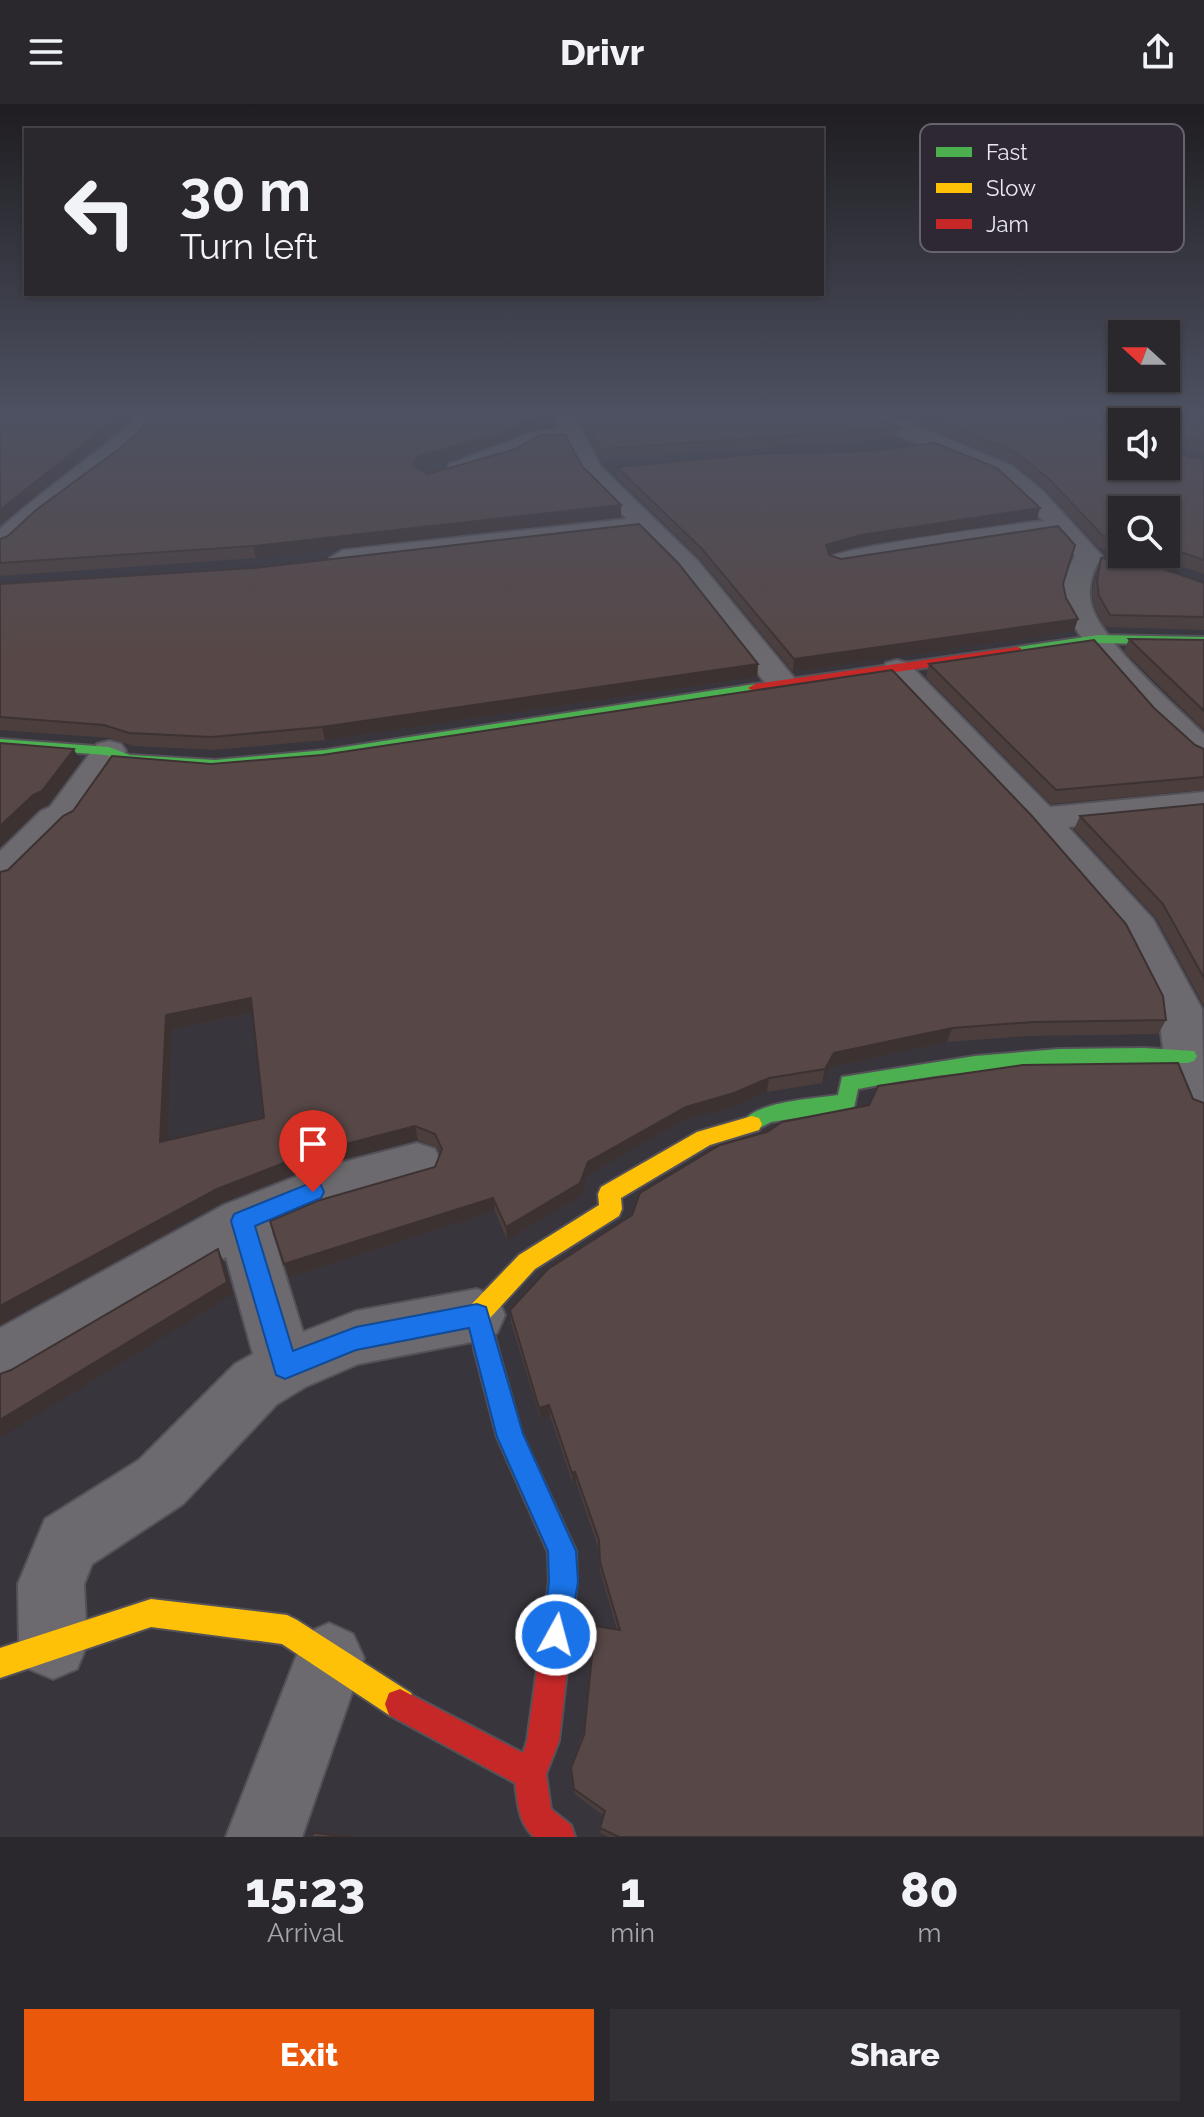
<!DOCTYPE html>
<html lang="en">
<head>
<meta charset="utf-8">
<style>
  :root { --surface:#2a282d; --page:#323035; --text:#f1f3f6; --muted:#a5a6aa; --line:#464449; --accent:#ea580c }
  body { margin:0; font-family:Raleway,sans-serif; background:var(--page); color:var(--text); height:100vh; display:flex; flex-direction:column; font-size:30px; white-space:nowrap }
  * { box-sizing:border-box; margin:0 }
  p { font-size:26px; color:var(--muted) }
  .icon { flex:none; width:44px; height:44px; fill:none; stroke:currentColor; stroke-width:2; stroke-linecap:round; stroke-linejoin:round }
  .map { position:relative; height:1733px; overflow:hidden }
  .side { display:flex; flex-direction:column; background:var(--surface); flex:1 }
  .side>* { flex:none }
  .hud { position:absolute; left:24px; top:24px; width:800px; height:168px; border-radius:0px; box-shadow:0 2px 6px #0004,0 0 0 2px var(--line); background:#2a282d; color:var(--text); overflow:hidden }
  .needle { width:52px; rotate:291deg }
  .tools { position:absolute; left:1108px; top:216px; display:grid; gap:16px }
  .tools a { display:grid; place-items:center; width:72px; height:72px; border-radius:0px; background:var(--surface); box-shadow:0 2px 6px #0004,0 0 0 2px var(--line); font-size:40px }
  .pin { position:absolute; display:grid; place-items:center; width:68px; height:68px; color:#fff; margin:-82px -34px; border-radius:50% 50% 50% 0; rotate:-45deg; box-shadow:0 0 8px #0007 }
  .pin .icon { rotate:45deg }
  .me { position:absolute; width:88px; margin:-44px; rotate:7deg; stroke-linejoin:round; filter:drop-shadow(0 0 6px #0008) }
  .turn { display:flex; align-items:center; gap:28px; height:168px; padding:0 24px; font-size:36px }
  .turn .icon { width:104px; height:104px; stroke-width:2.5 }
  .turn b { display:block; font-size:56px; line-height:68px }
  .eta { display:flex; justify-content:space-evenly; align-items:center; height:136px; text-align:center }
  .eta b { font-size:48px; font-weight:800; line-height:56px }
  .primary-button { display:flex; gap:16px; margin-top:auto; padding:16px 24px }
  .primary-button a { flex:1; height:92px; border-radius:0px; background:var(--accent); color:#fff; font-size:32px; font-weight:800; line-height:92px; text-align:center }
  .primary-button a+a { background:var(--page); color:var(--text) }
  header { display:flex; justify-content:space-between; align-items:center; height:104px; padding:0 24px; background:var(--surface); font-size:36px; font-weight:800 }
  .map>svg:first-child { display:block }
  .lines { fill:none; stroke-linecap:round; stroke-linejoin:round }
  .street-casing { stroke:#545258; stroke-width:4 }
  .fast-casing { stroke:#545258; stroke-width:4 }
  .slow-casing { stroke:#545258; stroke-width:4 }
  .jam-casing { stroke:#545258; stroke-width:4 }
  .street { fill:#6c6a6e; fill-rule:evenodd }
  .fast { fill:#4caf50; fill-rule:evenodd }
  .slow { fill:#ffc107; fill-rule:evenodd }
  .jam { fill:#c62828; fill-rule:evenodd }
  .wall { fill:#4b3e3d; fill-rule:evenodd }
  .shaded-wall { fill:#3d3232 }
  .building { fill:#574847; stroke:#3d3232; stroke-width:2; fill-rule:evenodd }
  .route { fill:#1a73e8; stroke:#114b97; stroke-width:2 }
  .key { fill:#2e2834; stroke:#67626c; stroke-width:2 }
  .key-label { font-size:22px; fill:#ebe8f0 }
</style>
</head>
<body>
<header><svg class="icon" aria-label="menu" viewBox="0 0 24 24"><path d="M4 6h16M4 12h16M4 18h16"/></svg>Drivr<svg class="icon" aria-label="share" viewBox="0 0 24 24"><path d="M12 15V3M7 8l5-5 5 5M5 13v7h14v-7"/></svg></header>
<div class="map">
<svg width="1204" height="1733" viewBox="0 0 1204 1733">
  <rect width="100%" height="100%" fill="#38353c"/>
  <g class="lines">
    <!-- street casing -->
    <g class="street-casing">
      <path id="street" d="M 142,310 L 164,310 C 130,354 80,380 38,415 C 26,426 16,442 0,447 L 0,425 C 44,384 96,352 142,310 Z
        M 553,310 L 573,310 L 601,363 L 698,457 L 795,575 L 799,582 L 795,589 L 773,589 L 680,469 L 640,428 L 343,462 L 330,454 L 343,446 L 627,415 L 584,371 L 567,338 C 528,340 496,362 458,372 L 447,365 L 450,360 C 487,348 522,327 561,325 Z
        M 865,310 L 889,310 L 1012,362 L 1043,387 L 1102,452 C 1093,465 1087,483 1091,499 C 1098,535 1177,603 1204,630 L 1204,659 C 1176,652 1075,535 1065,505 C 1058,488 1066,467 1075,452 L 1056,430 C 983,437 912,453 839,463 L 830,460 L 826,455 C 834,444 1018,419 1044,417 L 996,372 L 884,325 Z
        M 897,556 L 908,559 L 1050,703 L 1204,688 L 1204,710 L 1068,723 L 1153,815 L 1202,905 L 1204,1014 L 1187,1008 L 1164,952 L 1158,905 L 1122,832 L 1028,723 L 886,571 L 882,565 L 886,559 Z
        M 109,637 L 121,640 L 126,647 L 76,719 L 67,723 L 13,778 L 0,781 L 0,747 L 41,707 L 50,703 L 97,640 Z
        M 417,1039 L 435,1045 L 442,1060 L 435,1075 L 321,1107 L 272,1128 L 303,1228 L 356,1207 L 477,1185 L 497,1193 L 505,1211 L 497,1229 L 477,1237 L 358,1260 L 305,1283 L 277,1300 L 183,1400 L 92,1460 L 84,1480 L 87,1541 L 77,1565 L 53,1575 L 29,1565 L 19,1541 L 18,1480 L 45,1415 L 139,1356 L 235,1260 L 253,1250 L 226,1153 L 20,1275 L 0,1283 L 0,1224 L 224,1101 L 313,1066 Z
        M 329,1519 L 353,1530 L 364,1554 L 302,1733 L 226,1733 L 305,1530 Z"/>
    </g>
    <!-- fast casing -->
    <g class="fast-casing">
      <path id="fast" d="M 1098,531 L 1204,533 L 1204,541 L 1098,539 L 1017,551 L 1011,547 L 1017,543 Z
        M 755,580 L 762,584 L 760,587 L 325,654 L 215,664 L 127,659 L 106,651 L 0,643 L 0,635 L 109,643 L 130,651 L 215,656 L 325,646 Z
        M 1144,944 L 1194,947 L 1197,952 L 1194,957 L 1187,959 C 1076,958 967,963 858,985 L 854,1004 L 847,1006 L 771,1018 L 752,1028 L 745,1026 L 742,1020 C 753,997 814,995 838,991 L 842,973 L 975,952 L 1059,945 Z"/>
    </g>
    <!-- slow casing -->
    <g class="slow-casing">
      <path id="slow" d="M 752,1012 L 759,1014 L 762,1020 L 759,1026 L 710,1041 L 621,1094 L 622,1105 L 619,1112 L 535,1165 L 490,1214 L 498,1245 L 495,1253 L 486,1257 L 477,1253 L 465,1211 L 469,1203 L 519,1151 L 599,1101 L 598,1090 L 601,1083 L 697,1028 Z
        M 151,1495 L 287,1511 L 297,1516 L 411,1589 L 415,1600 L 411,1611 L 400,1615 L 389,1611 L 282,1540 L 151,1523 L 0,1574 L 0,1544 Z"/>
    </g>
    <!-- jam casing -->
    <g class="jam-casing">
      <path id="jam" d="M 1017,543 L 1021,544 L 1021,550 L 755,588 L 748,584 L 755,580 Z
        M 486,1233 L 495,1237 L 498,1245 L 522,1330 L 576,1447 L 577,1478 L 559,1637 L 546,1670 L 551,1705 L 571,1721 L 575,1733 L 534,1733 C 518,1718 518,1700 515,1679 L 389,1611 L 385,1600 L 389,1589 L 400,1585 L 523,1649 L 527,1637 L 549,1478 L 548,1448 L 497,1333 L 474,1245 L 477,1237 Z"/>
    </g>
    <!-- street -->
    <use href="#street" class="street"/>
    <!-- fast -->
    <use href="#fast" class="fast"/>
    <!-- slow -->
    <use href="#slow" class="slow"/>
    <!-- jam -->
    <use href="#jam" class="jam"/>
  </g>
  <!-- wall -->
  <path class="wall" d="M 577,310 L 876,310 L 884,317 L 899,324 L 897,334 L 601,356 Z
    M 897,310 L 1049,310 L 1122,362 L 1166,318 L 1122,318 L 1122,326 L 1074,310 L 1204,310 L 1204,350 L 1169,341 L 1169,347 L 1204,356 L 1204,470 L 1147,450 L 1166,450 L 1166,406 L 1122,406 L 1122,447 L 1099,444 L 1045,385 L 1014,360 Z
    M 556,312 L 556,323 L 529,326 L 499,340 L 418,364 L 428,370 L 582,362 L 621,401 L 621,413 L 256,454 L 0,472 L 0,435 Z
    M 617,363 L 1037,415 L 859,442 L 830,451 L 841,455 L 1063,480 L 1074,527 L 793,568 L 700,455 L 617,373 Z
    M 1101,454 L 1204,479 L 1204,526 L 1105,523 L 1095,504 L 1092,489 L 1097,466 Z
    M 0,480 L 758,560 L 757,573 L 325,636 L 215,646 L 134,642 L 109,634 L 0,626 Z
    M 1129,535 L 1204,536 L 1204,626 L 1124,547 Z
    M 929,560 L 1154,604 L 1195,641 L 1204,645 L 1204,686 L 1051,700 L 926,573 Z
    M 1204,700 L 1204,902 L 1156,814 L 1074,725 L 1080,712 Z
    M 0,768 L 1166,916 L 1158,930 L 1027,932 L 947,938 L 831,963 L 822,979 L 767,988 L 732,1003 L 684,1016 L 588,1071 L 581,1092 L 507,1136 L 495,1107 L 289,1173 L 435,1063 L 440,1050 L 438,1044 L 418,1036 L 312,1063 L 223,1098 L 0,1221 ZM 253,909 L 264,1014 L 167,1037 L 172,925 Z
    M 1193,995 L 1204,1733 L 609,1733 L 600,1729 L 604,1712 L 575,1690 L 571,1664 L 617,1526 L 600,1467 L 599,1446 L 576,1378 L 573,1380 L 550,1312 L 541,1316 L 511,1219 L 510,1206 Z"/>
  <!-- shaded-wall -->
  <path class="shaded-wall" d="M 121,310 L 137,310 L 0,421 L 0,406 Z
    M 556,312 L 556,323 L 529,326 L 499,340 L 419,363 L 414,372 L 413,361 L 418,352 L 528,316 Z
    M 621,401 L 621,413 L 256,454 L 253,442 Z
    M 1040,404 L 1037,415 L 859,442 L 825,452 L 826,441 L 861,431 Z
    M 1078,515 L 1074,527 L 793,568 L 794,555 Z
    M 758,560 L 757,573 L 325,636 L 322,623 Z
    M 74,645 L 80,658 L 48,701 L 39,705 L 0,743 L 0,722 Z
    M 251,894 L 256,908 L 172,925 L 167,1052 L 160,1038 L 166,911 Z
    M 952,924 L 947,938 L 831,963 L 822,979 L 825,965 L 834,949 Z
    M 769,974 L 767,988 L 732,1003 L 684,1016 L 588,1071 L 581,1092 L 507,1136 L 506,1123 L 588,1058 L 686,1003 Z
    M 415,1022 L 418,1036 L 312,1063 L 223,1098 L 0,1221 L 0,1202 L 217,1085 L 307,1050 Z
    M 493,1094 L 495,1107 L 289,1173 L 284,1160 Z
    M 218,1145 L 224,1158 L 233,1190 L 0,1334 L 0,1316 Z
    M 549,1301 L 550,1312 L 541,1316 L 539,1304 Z
    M 575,1368 L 576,1378 L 573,1380 L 572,1369 Z"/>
  <!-- building -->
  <path class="building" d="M 0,310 L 121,310 L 0,406 Z
    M 155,310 L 555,310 L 556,312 L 528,316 L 498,330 L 418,352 L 413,361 L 428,370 L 516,345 L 540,331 L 565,331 L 582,362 L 621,401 L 253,442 L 0,459 L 0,435 L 8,432 L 36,406 L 119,345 L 150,318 Z
    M 582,310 L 876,310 L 884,317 L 899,324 L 601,345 Z
    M 923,310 L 1049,310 L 1122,332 L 1122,362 L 1166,362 L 1166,318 L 1126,318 L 1126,316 L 1109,310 L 1204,310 L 1204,338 L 1168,329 L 1169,347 L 1204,356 L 1204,456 L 1166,443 L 1166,406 L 1122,406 L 1122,434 L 1103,432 L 1048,374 L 1017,349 Z
    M 935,339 L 997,364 L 1040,404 L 861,431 L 826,441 L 829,451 L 841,455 L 1058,422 L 1075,441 L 1063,480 L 1066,494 L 1078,515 L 794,555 L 701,444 L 617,363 L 757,350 L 871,347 Z
    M 639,420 L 678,459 L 758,560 L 322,623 L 211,633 L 129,629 L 104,621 L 0,613 L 0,480 L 253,464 Z
    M 1101,454 L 1144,458 L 1204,479 L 1204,513 L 1110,511 L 1099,492 L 1097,477 Z
    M 1129,535 L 1204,536 L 1204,607 Z
    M 1094,536 L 1154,604 L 1195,641 L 1204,645 L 1204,673 L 1056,686 L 929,560 Z
    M 892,566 L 1031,711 L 1126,820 L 1163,892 L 1166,916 L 1033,918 L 952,924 L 834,949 L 825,965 L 769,974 L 734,989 L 686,1003 L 588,1058 L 580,1079 L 506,1123 L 493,1094 L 284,1160 L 270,1117 L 317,1097 L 435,1063 L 442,1045 L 435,1030 L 415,1022 L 307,1050 L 217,1085 L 0,1202 L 0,768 L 8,766 L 63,712 L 73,707 L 112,652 L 211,660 L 322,651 ZM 251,894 L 264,1014 L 160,1038 L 166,911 Z
    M 0,639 L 74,645 L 42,687 L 33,691 L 0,722 Z
    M 1204,700 L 1204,874 L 1163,800 L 1080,712 Z
    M 1178,959 L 1193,995 L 1204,999 L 1204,1733 L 619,1733 L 600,1724 L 605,1707 L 574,1685 L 571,1664 L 584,1631 L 595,1522 L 620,1526 L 600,1458 L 599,1436 L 575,1368 L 572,1369 L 549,1301 L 539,1304 L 510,1206 L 548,1165 L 632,1111 L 640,1089 L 720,1041 L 767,1028 L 782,1018 L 869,1001 L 878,982 L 1023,961 Z
    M 218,1145 L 227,1178 L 0,1316 L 0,1270 L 11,1266 Z
    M 313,1729 L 353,1733 L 312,1733 Z"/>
  <!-- sky -->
  <linearGradient id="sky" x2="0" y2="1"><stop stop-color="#1f1d21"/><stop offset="0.56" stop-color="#4d5161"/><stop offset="1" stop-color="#4d5161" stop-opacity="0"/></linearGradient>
  <rect width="1204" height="553" fill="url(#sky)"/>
  <!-- route -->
  <path class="route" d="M 313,1078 L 321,1081 L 324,1088 L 321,1094 L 255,1122 L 293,1247 L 356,1223 L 477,1200 L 486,1203 L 523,1330 L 576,1447 L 578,1478 L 567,1541 L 556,1546 L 546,1541 L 542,1531 L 549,1478 L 548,1447 L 497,1333 L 469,1224 L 356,1246 L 285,1275 L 276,1271 L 231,1117 L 234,1110 Z"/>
  <!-- legend -->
  <rect x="920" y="20" width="264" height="128" rx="12" class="key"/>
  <rect x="936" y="43" width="36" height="10" fill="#4caf50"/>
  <rect x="936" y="79" width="36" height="10" fill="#ffc107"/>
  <rect x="936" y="115" width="36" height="10" fill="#c62828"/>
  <g class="key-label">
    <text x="986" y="56">Fast</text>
    <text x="986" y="92">Slow</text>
    <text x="986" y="128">Jam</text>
  </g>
</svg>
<div class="tools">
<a><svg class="needle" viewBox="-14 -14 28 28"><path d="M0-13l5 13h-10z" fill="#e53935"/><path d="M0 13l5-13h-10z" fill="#a5a6aa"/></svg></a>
<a><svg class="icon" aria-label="sound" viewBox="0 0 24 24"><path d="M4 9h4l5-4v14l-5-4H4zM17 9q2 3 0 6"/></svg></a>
<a><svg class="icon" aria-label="search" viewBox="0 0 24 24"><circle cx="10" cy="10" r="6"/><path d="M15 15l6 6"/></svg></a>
</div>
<div class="pin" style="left:313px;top:1088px;background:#d93025"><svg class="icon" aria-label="arrive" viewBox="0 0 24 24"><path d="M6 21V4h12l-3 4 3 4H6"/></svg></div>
<svg class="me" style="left:556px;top:1531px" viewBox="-20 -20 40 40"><circle r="17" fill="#1a73e8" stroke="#fff" stroke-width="3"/><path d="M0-11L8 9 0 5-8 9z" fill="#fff"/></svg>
<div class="hud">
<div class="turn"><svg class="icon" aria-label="left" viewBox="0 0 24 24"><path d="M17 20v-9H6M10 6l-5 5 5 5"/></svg><div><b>30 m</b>Turn left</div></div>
</div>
</div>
<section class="side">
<div class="eta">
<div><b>15:23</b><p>Arrival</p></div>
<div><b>1</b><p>min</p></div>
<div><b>80</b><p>m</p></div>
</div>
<div class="primary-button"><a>Exit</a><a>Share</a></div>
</section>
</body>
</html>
